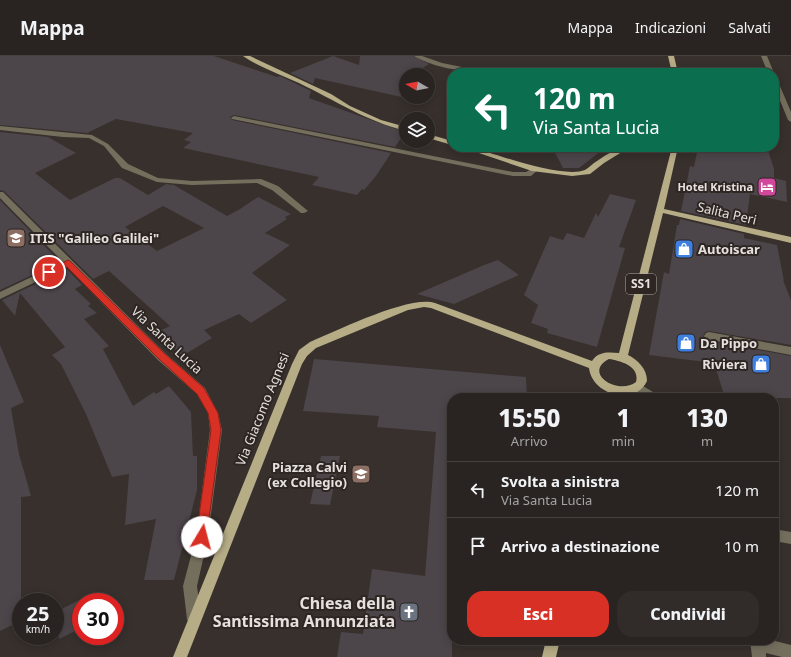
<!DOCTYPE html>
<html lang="it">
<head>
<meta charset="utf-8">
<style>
  :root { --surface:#292421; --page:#312c2a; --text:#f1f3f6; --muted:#a5a4a5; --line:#45413f; --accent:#d93025 }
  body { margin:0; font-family:"Noto Sans",sans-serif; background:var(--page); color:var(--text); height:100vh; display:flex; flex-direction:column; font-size:15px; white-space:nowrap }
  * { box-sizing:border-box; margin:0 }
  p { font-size:13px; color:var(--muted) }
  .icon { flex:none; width:22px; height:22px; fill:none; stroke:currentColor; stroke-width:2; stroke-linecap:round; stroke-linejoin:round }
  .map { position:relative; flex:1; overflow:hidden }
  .side { position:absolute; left:447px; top:337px; width:332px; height:252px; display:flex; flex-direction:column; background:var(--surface); border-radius:16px; box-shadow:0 2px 10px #0003,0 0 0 1px var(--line) }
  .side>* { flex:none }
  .guide { position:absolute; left:447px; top:12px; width:332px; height:84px; border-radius:16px; box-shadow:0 2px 10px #0003,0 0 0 1px var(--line); background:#0b6e4f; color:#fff; overflow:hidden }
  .needle { width:26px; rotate:279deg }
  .tools { position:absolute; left:399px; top:12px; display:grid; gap:8px }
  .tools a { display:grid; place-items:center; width:36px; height:36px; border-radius:50%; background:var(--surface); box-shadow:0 2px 10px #0003,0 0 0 1px var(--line); font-size:20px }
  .speed { position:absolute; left:12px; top:537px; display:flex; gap:8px; font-size:20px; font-weight:700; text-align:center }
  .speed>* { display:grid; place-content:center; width:52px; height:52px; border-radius:50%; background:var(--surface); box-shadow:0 2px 10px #0003,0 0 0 1px var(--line); line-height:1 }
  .speed small { font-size:10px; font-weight:400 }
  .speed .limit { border:6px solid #d22; background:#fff; color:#111 }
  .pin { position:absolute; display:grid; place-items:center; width:34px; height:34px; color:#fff; margin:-17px; border:2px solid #fff; border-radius:50%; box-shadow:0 1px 4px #0007 }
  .me { position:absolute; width:44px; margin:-22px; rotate:8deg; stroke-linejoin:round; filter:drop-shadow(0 0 3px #0008) }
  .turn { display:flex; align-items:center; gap:14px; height:84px; padding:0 20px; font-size:18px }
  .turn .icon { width:52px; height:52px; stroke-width:2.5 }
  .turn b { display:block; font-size:28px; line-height:34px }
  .eta { display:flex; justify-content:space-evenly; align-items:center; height:68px; text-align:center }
  .eta b { font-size:24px; font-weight:800; line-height:28px }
  .button { display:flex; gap:8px; margin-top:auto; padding:8px 20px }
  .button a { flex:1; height:46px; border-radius:16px; background:var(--accent); color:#fff; font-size:16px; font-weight:800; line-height:46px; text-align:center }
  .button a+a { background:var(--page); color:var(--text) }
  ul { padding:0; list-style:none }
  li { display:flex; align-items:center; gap:12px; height:56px; padding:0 20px; border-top:1px solid var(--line) }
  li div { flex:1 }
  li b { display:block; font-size:15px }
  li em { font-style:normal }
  header { display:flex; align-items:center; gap:24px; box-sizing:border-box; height:56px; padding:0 20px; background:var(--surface); border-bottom:1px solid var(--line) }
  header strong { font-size:19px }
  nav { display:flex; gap:22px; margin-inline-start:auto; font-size:14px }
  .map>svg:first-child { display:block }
  .building { fill:#4c454a; fill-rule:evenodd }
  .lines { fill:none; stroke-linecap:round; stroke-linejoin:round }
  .minor { fill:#746f5d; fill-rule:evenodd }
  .major { fill:#b6ac86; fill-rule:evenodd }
  .route { fill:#d93025; stroke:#8d1f18 }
  .labels { text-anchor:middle; stroke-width:4; stroke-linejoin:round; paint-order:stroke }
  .far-poi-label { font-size:11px; font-weight:bold; fill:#e6e1df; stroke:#2d2622; text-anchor:end }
  .shield { fill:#2d2622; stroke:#aea9a6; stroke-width:1 }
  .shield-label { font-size:12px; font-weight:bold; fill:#e6e1df }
  .street-label { font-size:13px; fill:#e6e1df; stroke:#2d2622 }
  .poi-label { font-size:13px; font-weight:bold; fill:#e6e1df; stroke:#2d2622; text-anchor:start }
  .near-poi-label { font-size:16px; font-weight:bold; fill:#e6e1df; stroke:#2d2622; text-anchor:end }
</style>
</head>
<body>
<header>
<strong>Mappa</strong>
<nav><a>Mappa</a><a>Indicazioni</a><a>Salvati</a></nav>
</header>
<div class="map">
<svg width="791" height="601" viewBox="0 0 791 601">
  <rect width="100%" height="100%" fill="#37302c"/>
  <!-- building -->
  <path class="building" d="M 0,0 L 214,0 L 277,21 L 280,20 L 311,35 L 309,42 L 405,76 L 395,91 L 234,59 L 230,61 L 232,64 L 391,97 L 376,120 L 364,134 L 362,133 L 357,139 L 312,129 L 319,121 L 183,92 L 191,86 L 184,84 L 193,77 L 116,63 L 87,77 L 0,69 Z
    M 333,0 L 359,9 L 360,0 L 413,0 L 429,8 L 412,19 L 406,19 L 406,42 L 315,22 L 313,28 L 290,17 Z
    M 0,76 L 48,81 L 76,97 L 35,117 L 70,144 L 115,122 L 120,122 L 148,139 L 166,128 L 174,129 L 227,160 L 240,153 L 258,141 L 291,158 L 285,161 L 287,163 L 265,177 L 290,189 L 252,217 L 287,244 L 251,267 L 239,258 L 204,274 L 212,282 L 182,300 L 157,276 L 170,270 L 109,215 L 93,223 L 4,135 L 0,134 ZM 163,150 L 204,172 L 157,195 L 125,171 Z
    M 552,91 L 606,91 L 579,112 L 563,112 Z
    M 698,91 L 767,91 L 774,113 L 774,122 L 786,125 L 787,146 L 750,138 L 746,169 L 681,155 L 690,110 L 694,111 Z
    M 610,138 L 636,144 L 619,191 L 625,192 L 597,291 L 547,277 L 548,273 L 531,267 L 538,249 L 524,239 L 550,180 L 563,184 L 567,177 L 584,182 L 596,157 L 598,161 Z
    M 0,144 L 60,206 L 0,234 Z
    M 680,163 L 744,178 L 744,182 L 777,189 L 784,225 L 783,224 L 791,244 L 791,289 L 709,275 L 705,276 L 703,281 L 706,284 L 791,300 L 791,342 L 725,342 L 714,307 L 649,299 L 664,216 L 669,218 L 677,169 L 679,169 Z
    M 498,204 L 519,219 L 454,248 L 417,238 L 484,209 Z
    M 67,213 L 82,229 L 75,233 L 91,248 L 88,250 L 97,257 L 84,263 L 109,290 L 103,293 L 133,350 L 154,336 L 156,338 L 169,330 L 191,356 L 193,400 L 197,400 L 197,434 L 174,524 L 144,524 L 156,463 L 125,469 L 129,418 L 112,421 L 86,358 L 61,308 L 52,299 L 65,291 L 20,237 L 15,260 L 2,244 Z
    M 0,289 L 24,346 L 11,352 L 19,398 L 31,440 L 21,441 L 21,565 L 0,575 Z
    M 314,303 L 526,321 L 527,342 L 452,342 L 452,601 L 337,601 L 341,576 L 363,578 L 372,513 L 425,520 L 436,376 L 377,371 L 379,360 L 303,355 Z
    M 321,400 L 340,400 L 330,449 L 310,448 Z
    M 81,543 L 81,572 L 59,583 L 56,556 Z"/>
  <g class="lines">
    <!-- minor -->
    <path class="minor" d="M 414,0 L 422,0 L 442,7 L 467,12 C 458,18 423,6 414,0 Z
      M 761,0 L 767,0 L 774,17 L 768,17 Z
      M 774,21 L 777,23 L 791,56 L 791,66 L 788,64 L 774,30 Z
      M 234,60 L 513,116 L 526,116 L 535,111 L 539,113 L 531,120 L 513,120 L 232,63 L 231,62 Z
      M 0,70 L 92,79 L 108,88 L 128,108 L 158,122 L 192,125 L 261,123 L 278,130 L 308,155 L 304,157 L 301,157 L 272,134 L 257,127 L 192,129 L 157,126 L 122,112 L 104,90 L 89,82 L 63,81 L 0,74 Z
      M 0,136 L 3,136 L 166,298 L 205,332 L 218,357 L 222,374 L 208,481 L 197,530 L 201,563 L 199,568 L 194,570 L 189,568 L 187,563 L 183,530 L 196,481 L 210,374 L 208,357 L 197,338 L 158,304 L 67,211 L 0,243 L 0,236 L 63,206 L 0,142 Z
      M 709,276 L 791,291 L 791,299 L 706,283 L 704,280 L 706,277 Z
      M 638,327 L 658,339 L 659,342 C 649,342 638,341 633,331 L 634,328 Z
      M 774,473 L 791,476 L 791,488 L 774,485 Z
      M 750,584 L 771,584 L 791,589 L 791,601 L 782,601 L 766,597 L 766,601 L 752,601 Z"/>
    <!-- major -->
    <path class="major" d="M 243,0 L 250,0 L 331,38 L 350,50 L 381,64 L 406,71 L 406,75 C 366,65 336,45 299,27 C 284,20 255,9 243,0 Z
      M 668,0 L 674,0 L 678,17 L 672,17 Z
      M 428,78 L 452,85 L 452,89 L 428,82 Z
      M 461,91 L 471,91 C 495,98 563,123 585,114 C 589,112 593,107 597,105 C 607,98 619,91 630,91 L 604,107 L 590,118 L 572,120 L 532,115 Z
      M 672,91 L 678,91 L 664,153 L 791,181 L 791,187 L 663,157 L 628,299 C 638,304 647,313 647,325 C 635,351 592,339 589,312 L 431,252 L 424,251 L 408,254 L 316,292 L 307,300 L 302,308 L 187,601 L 173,601 L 292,308 L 299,294 L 310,286 C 337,275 409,239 435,247 L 592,305 C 598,295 609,296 619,297 ZM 609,303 C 621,305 640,310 636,326 C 618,340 582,317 609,303 Z
      M 546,584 L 560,584 L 556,601 L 542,601 Z"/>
  </g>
  <!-- route -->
  <path class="route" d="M 68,204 L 70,205 L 165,298 L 204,332 L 218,357 L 221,374 L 206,485 L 202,487 L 198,485 L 196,481 L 211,374 L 208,357 L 197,338 L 159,303 L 67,211 L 49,219 L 45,216 Z"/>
  <!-- icons -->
  <defs>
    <g id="hotel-square" transform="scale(1)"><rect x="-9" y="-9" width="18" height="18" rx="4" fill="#d1479c" stroke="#2d2622"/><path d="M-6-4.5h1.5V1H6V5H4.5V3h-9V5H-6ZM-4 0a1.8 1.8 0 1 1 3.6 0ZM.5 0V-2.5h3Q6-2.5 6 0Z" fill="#fff"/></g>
    <g id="school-square" transform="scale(1)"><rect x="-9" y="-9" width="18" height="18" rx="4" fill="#8d6e63" stroke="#2d2622"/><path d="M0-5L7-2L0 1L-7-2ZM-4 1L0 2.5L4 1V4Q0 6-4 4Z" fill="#fff"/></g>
    <g id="shop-square" transform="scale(1)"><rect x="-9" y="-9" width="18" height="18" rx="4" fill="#3f7fe0" stroke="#2d2622"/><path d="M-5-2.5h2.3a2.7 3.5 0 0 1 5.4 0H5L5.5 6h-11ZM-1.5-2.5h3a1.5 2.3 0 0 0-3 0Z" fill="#fff"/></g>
    <g id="church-square" transform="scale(1)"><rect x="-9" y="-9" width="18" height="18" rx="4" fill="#6b7280" stroke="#2d2622"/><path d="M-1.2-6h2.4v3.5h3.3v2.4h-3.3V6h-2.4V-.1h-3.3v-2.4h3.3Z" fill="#fff"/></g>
  </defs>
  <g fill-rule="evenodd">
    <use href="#hotel-square" x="767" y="131"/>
    <use href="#school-square" x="16" y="182"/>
    <use href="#shop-square" x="684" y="193"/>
    <use href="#shop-square" x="686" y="287"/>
    <use href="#shop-square" x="761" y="308"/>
    <use href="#school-square" x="361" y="418"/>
    <use href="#church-square" x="409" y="556"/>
  </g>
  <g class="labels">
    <!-- far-poi labels -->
    <g class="far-poi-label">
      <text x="753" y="135">Hotel Kristina</text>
    </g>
    <!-- shield labels -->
    <rect class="shield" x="626" y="218" width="30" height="20" rx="3"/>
    <g class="shield-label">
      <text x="641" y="232">SS1</text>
    </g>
    <!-- street labels -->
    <g class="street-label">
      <text transform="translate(727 157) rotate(13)" y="5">Salita Peri</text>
      <text transform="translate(167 284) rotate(43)" y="5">Via Santa Lucia</text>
      <text transform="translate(262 353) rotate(-68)" y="5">Via Giacomo Agnesi</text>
    </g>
    <!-- poi labels -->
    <g class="poi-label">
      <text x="30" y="187">ITIS "Galileo Galilei"</text>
      <text x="698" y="198">Autoiscar</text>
      <text x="700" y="292">Da Pippo</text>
      <text x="747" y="313" text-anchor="end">Riviera</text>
      <text x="347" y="416" text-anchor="end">Piazza Calvi<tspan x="347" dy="15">(ex Collegio)</tspan></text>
    </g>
    <!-- near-poi labels -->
    <g class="near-poi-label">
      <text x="395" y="553">Chiesa della<tspan x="395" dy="18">Santissima Annunziata</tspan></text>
    </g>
  </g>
</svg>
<div class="tools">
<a><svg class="needle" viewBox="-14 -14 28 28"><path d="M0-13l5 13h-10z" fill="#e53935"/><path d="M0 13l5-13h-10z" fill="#a5a4a5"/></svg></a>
<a><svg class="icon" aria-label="layers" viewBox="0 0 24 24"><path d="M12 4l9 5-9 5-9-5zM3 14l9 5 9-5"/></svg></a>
</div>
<div class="speed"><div>25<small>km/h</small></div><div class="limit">30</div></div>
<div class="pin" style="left:49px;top:216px;background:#d93025"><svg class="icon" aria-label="arrive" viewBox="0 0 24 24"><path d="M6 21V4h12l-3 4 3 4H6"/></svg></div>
<svg class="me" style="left:202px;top:481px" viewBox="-20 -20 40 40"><circle r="19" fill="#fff"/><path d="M0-13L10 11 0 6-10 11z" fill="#d93025"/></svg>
<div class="guide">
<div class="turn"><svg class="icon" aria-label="left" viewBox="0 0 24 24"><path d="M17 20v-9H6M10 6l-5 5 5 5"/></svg><div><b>120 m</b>Via Santa Lucia</div></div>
</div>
<section class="side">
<div class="eta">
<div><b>15:50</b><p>Arrivo</p></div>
<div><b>1</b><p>min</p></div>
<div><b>130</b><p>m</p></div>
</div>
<ul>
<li><svg class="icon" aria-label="left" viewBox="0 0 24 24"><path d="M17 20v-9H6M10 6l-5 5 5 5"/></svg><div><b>Svolta a sinistra</b><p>Via Santa Lucia</p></div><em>120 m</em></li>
<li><svg class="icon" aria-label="arrive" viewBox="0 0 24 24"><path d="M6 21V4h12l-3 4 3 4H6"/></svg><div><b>Arrivo a destinazione</b></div><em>10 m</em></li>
</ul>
<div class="button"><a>Esci</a><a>Condividi</a></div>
</section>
</div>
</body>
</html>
